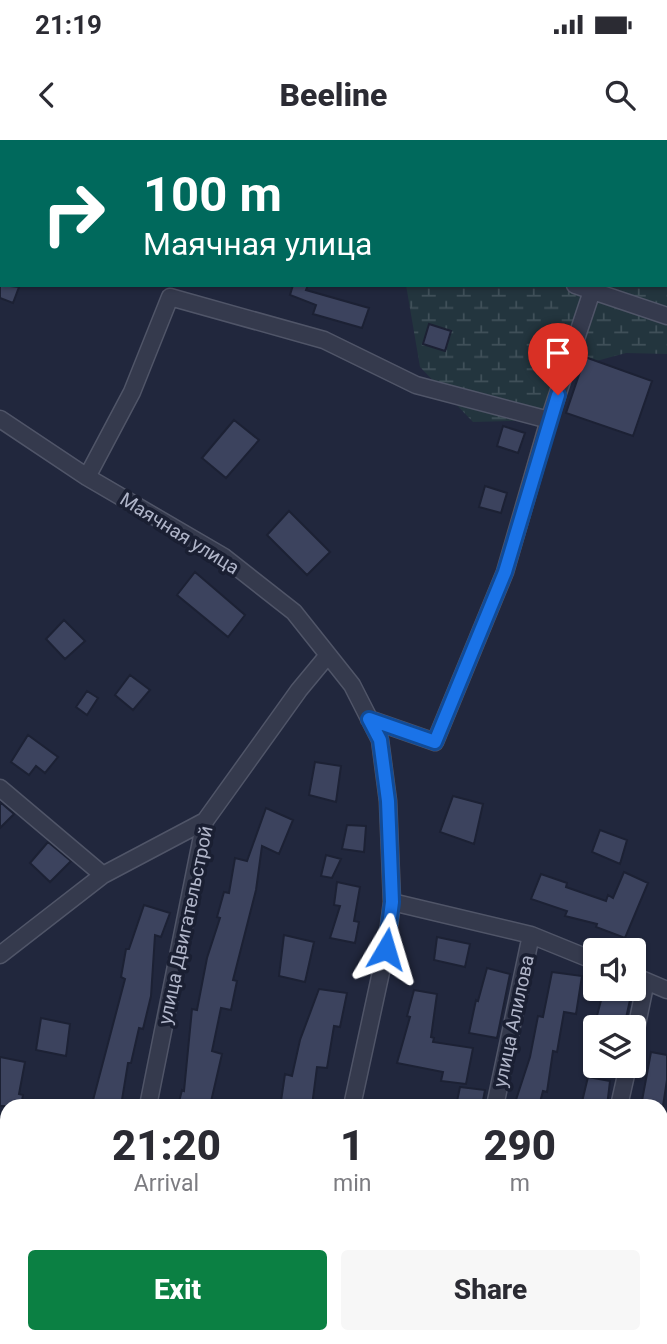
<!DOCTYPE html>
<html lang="en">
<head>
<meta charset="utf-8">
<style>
  :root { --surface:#fff; --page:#f7f7f7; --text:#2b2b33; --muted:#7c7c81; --accent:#0b8043 }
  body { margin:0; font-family:Roboto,sans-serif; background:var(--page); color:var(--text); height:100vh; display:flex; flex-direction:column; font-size:26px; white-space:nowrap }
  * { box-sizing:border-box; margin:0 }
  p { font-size:23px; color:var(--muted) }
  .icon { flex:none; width:38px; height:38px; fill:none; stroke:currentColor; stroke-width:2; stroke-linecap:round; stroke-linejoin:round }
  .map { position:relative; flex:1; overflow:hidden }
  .sheet { position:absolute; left:0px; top:959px; width:668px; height:245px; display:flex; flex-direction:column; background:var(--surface); border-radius:21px 21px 0 0; box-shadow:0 2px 5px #0004 }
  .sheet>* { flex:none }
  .guide { position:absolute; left:0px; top:0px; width:668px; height:147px; box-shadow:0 2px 5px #0004; background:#00695c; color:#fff; overflow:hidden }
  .tools { position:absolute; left:583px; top:798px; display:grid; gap:14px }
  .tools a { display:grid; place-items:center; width:63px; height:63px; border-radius:7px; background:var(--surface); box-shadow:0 2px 5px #0004; font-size:35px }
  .pin { position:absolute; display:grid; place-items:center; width:60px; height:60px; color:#fff; margin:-72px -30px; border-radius:50% 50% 50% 0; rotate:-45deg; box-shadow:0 0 7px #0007 }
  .pin .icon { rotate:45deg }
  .me { position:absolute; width:77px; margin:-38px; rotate:7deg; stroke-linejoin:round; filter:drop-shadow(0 0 5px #0008) }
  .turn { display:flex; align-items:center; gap:24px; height:147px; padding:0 28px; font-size:32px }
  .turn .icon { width:91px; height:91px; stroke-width:2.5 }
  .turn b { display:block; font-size:49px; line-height:60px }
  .eta { display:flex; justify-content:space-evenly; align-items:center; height:119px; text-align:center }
  .eta b { font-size:42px; font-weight:800; line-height:49px }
  .button { display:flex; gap:14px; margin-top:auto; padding:14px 28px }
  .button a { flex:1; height:80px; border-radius:7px; background:var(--accent); color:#fff; font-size:28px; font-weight:800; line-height:80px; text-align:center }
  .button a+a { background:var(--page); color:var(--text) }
  .status { display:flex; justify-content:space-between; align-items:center; height:49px; padding:0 35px; background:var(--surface); direction:ltr }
  .status svg { height:19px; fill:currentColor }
  header { display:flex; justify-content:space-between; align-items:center; height:91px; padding:0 28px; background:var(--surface); font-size:32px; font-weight:800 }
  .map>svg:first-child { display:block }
  .wetland { fill:url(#wetland-marsh) }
  .building { fill:#3c435e; stroke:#1c2134; stroke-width:2 }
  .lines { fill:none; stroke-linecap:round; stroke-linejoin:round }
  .minor-casing { stroke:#505568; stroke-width:19 }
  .minor { stroke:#353a4d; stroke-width:16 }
  .route-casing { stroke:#114b97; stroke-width:18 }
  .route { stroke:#1a73e8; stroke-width:12 }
  .labels { text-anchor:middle; stroke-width:7; stroke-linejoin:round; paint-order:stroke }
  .street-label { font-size:19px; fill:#b0b5c9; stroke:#1a1f32 }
</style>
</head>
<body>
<div class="status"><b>21:19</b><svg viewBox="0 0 49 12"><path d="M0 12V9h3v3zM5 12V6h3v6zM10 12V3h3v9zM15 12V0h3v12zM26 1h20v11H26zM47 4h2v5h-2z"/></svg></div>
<header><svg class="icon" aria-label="back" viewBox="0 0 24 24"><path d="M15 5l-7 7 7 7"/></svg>Beeline<svg class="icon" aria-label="search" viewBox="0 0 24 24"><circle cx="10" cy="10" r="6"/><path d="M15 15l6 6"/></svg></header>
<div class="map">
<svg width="667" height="1204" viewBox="0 0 667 1204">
  <defs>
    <pattern id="wetland-marsh" width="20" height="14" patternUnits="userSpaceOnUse" patternTransform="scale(1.75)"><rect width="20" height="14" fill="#23353e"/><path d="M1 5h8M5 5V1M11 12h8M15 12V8" fill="none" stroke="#405059"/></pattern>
  </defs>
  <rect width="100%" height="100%" fill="#21273d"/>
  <!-- wetland -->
  <path class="wetland" d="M 143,0 L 667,0 L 667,214 L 626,213 L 563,230 L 551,280 L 473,282 L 420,227 L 406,145 L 667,145 L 667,2 Z"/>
  <!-- building -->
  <path class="building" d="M 0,141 L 2,145 L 19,147 L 13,163 L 0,158 Z
    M 293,145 L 308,145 L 306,150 L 369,168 L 362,188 L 313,174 L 316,165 L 290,155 Z
    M 429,184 L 451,191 L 445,211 L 423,204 Z
    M 585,217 L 652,241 L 633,296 L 566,273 Z
    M 234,280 L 259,300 L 226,338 L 202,318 Z
    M 503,286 L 525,293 L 518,313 L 497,306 Z
    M 485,346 L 507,353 L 501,373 L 479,367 Z
    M 289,371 L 330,412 L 307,435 L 267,395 Z
    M 195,432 L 245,475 L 228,497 L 177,455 Z
    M 64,480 L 85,501 L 65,519 L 46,499 Z
    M 130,535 L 150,550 L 133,570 L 115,555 Z
    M 87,551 L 98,558 L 87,575 L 76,567 Z
    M 28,595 L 58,617 L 45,633 L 36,626 L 29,635 L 11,622 Z
    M 315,622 L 341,626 L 336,662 L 309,655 Z
    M 453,656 L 483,664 L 474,704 L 440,692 Z
    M 0,662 L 14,674 L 0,688 Z
    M 266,668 L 293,680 L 279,714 L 262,706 L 256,750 L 233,840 L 237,841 L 231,870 L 221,868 L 212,911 L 222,914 L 210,966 L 178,966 L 182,950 L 184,951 L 192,869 L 197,870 L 207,818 L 220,778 L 217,777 L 224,752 L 229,753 L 235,718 L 247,721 Z
    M 347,685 L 366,686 L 364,712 L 342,709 Z
    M 600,690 L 627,700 L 620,724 L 592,712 Z
    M 48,702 L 71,721 L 50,742 L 30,723 Z
    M 326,715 L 341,719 L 332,738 L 321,736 Z
    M 624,732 L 648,743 L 625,798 L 596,787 L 597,784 L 565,776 L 567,771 L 531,759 L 541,734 L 567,743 L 566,747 L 606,761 L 608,755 L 613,758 Z
    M 337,742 L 360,747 L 354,781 L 359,782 L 355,803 L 330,798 L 340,766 L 334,765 Z
    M 144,765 L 170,773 L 161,797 L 155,795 L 151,856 L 143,889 L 139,888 L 131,923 L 128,923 L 121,966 L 92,964 L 125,839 L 121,837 L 126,809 L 129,809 Z
    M 284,795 L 314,802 L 305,842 L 279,836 Z
    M 437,797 L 470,804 L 465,827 L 434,820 Z
    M 487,828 L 510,834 L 497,898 L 469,893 L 476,860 L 478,861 Z
    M 552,832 L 582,836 L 576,874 L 564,872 L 557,912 L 553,911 L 547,952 L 543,951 L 539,966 L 514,966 L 530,917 L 538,876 L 543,877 Z
    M 319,849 L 347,853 L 340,887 L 334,886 L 327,928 L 317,927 L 312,966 L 281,961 L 285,934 L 292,936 L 300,900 Z
    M 604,849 L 632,851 L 624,887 L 594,887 Z
    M 414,850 L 437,854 L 431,897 L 434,898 L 433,902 L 473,908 L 466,944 L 441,941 L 443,932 L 397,923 L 410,877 L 407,876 Z
    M 41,878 L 70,884 L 66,916 L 36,910 Z
    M 651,912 L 667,915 L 667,940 L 663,966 L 641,966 Z
    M 0,917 L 25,922 L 19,954 L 23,955 L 21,966 L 0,966 Z
    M 588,937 L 610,941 L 607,966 L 581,966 Z
    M 460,947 L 485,950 L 482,966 L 456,966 Z"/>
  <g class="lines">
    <!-- minor casing -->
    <g class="minor-casing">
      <path id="minor" d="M 645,2 L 646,0
        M 575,145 L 667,176
        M 0,279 L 87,337 L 224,417 L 294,472 L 352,545 L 380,600 L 388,661 L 392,762 L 386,809 L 352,966
        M 87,337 L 132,252 L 170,157 L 324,200 L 416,245 L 549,280
        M 369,579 L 435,602 L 505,432 L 549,280 L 594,145
        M 0,648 L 103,735
        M 392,762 L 531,795 L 595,821
        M 0,815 L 103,735 L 205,681
        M 634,836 L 667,850
        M 634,899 L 646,841
        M 148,966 L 205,681 L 299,550 L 328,515
        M 495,966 L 531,795
        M 619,966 L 628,926
        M 0,1125 L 7,1127
        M 300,1197 L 340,1204
        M 99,1204 L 101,1197
        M 445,1204 L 446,1197
        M 568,1204 L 570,1197"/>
    </g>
    <!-- minor -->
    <use href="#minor" class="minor"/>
  </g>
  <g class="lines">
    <!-- route casing -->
    <g class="route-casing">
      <path id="route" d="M 386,809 L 392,762 L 388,661 L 380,600 L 369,579 L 435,602 L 505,432 L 558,255"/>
    </g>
    <!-- route -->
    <use href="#route" class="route"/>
  </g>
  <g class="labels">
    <!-- street labels -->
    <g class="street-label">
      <text transform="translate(180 393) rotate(32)" y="7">Маячная улица</text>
      <text transform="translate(185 785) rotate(-78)" y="7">улица Двигательстрой</text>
      <text transform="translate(513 881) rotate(-78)" y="7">улица Алилова</text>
    </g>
  </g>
</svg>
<div class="tools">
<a><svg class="icon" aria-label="sound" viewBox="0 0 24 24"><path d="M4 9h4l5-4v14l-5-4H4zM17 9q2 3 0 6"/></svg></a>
<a><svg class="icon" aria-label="layers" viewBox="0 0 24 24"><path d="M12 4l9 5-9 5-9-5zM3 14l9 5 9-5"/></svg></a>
</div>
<div class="pin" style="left:558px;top:255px;background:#d93025"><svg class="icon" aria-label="arrive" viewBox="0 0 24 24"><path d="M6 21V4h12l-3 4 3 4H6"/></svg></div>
<svg class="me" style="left:386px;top:809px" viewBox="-20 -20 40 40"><path d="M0-17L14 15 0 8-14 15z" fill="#1a73e8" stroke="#fff" stroke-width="4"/></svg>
<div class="guide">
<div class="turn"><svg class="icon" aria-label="right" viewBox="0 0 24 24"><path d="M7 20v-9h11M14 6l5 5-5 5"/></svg><div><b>100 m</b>Маячная улица</div></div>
</div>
<section class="sheet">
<div class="eta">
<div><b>21:20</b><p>Arrival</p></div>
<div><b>1</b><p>min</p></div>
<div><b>290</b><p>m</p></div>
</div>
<div class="button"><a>Exit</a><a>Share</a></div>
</section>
</div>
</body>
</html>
